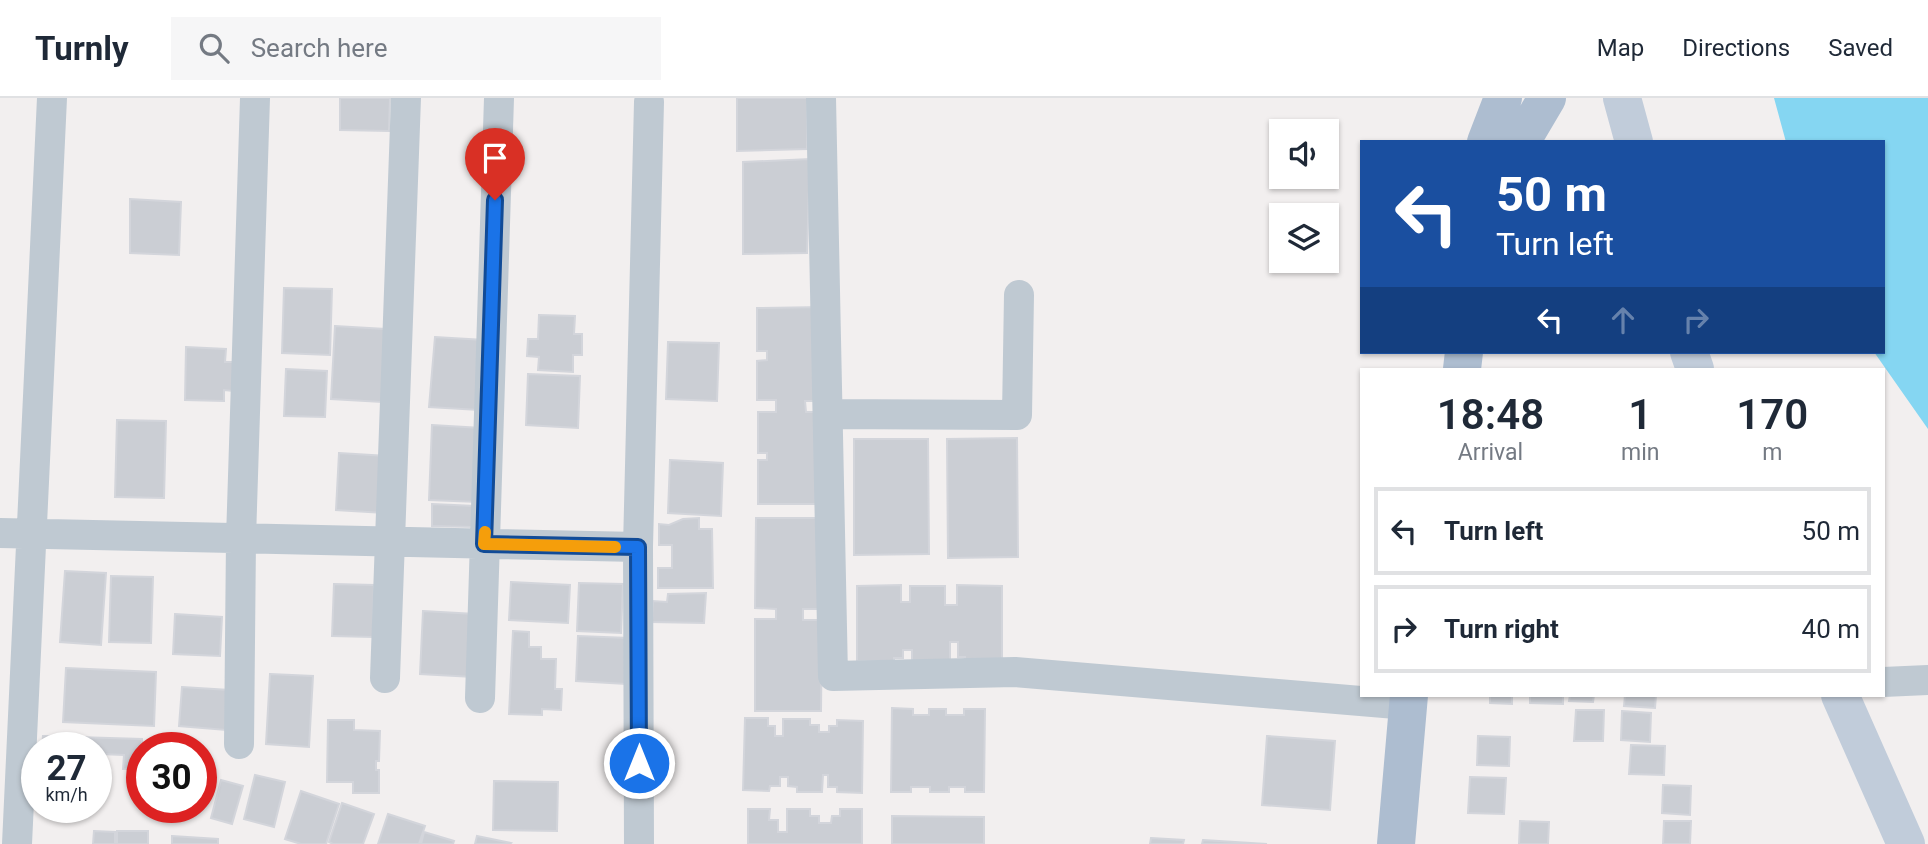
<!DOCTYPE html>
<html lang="en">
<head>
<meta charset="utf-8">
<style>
  :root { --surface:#fff; --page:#f6f6f7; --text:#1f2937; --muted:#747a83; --line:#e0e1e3 }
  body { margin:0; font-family:Roboto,sans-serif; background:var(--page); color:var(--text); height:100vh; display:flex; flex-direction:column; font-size:26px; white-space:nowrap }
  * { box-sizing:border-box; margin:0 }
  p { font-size:23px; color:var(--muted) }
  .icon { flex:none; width:38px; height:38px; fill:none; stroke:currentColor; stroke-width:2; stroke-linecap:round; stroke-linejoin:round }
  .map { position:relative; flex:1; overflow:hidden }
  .details { position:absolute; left:1360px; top:270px; width:525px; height:329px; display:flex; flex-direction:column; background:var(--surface); border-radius:0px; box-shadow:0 2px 5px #0004 }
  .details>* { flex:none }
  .banner { position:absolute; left:1360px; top:42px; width:525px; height:214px; border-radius:0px; box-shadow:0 2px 5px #0004; background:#1a4fa0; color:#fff; overflow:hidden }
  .buttons { position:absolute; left:1269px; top:21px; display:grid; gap:14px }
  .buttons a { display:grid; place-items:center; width:70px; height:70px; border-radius:0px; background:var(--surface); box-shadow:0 2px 5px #0004; font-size:35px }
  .speed { position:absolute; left:21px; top:634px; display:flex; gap:14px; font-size:35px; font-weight:700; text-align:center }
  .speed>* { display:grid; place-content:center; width:91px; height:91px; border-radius:50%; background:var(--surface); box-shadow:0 2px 5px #0004; line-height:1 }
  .speed small { font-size:18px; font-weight:400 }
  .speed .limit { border:10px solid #d22; background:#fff; color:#111 }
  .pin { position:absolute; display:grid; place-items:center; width:60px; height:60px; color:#fff; margin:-72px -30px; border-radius:50% 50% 50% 0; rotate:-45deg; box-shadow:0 0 7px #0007 }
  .pin .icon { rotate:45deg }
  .me { position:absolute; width:77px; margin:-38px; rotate:0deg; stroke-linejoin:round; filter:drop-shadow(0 0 5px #0008) }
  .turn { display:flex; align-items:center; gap:24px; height:147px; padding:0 21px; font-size:32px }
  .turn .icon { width:91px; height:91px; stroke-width:2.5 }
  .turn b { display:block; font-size:49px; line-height:60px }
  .lanes { display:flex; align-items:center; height:66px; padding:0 21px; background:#0003; justify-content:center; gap:35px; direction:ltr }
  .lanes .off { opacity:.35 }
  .eta { display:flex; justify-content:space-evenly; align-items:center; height:119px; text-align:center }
  .eta b { font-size:42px; font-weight:600; line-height:49px }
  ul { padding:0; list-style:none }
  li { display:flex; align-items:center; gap:21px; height:88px; margin:0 14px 10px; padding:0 7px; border:4px solid var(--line); border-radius:0px }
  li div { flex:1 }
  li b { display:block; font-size:26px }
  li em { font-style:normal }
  header { display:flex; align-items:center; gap:42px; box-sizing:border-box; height:98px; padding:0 35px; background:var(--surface); border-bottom:2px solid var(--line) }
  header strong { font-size:33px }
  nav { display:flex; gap:38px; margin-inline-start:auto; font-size:24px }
  .search { width:490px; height:63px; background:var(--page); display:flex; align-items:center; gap:18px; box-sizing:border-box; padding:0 24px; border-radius:0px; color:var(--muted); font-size:26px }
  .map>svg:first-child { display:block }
  .water { fill:#85d6f2 }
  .building { fill:#cbced4; stroke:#d3d5db; stroke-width:2 }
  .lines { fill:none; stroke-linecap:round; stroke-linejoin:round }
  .street { stroke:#bfc9d2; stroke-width:30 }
  .secondary { stroke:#c1ccda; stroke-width:38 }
  .primary { stroke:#adbdd0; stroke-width:38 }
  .route-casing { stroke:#114b97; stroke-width:18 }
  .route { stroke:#1a73e8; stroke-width:12 }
  .slow { stroke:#f59e0b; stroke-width:12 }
</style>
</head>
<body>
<header>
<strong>Turnly</strong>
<div class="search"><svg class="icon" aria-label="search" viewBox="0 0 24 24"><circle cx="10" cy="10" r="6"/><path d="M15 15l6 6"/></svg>Search here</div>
<nav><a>Map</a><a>Directions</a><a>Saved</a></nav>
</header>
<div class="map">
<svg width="1928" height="746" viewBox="0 0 1928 746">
  <rect width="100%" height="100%" fill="#f2efef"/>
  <!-- water -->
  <path class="water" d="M 1774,0 L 1928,0 L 1928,331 L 1874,254 L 1883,254 L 1883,44 L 1786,44 Z"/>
  <!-- building -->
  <path class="building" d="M 340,0 L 390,0 L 389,33 L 340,32 Z
    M 737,0 L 807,0 L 807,51 L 737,53 Z
    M 810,61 L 807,155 L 743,156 L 743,64 Z
    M 130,101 L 181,104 L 179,157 L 130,155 Z
    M 284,190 L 332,191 L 330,257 L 282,255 Z
    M 823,209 L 824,303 L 805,303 L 806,314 L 824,314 L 825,406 L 758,406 L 758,362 L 767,362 L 767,355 L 758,355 L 758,314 L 776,314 L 776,302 L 757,302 L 757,263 L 767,262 L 767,253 L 757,253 L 757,210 Z
    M 539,217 L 575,218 L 574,236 L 582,236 L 582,257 L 573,257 L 573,274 L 538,272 L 539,259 L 527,258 L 528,241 L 538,241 Z
    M 335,228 L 385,231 L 382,304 L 331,301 Z
    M 435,239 L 484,242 L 479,312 L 429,309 Z
    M 668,244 L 719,245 L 717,303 L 666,301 Z
    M 186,249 L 226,251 L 225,264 L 234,264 L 233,293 L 224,292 L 224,303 L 185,302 Z
    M 286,271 L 327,273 L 325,319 L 284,318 Z
    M 528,276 L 580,278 L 578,330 L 526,327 Z
    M 117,322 L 166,323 L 164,400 L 115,399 Z
    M 432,327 L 481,330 L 478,404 L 429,402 Z
    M 1017,340 L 1018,459 L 948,460 L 947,341 Z
    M 854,341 L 928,341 L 929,456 L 854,457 Z
    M 339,355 L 387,358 L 384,415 L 336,412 Z
    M 670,362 L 723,365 L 721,418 L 668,415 Z
    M 432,406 L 475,408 L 474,429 L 432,428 Z
    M 699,420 L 699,431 L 712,431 L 713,490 L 658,490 L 658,470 L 672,470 L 672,447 L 659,447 L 659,426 L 669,427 L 683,421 Z
    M 756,420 L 822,420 L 821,511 L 803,511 L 803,522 L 822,522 L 821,613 L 755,613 L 755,521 L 776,521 L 776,511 L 755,510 Z
    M 65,473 L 106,475 L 101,547 L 60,544 Z
    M 111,478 L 153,479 L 151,545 L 109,544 Z
    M 511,484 L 570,487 L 568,525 L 509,522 Z
    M 579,485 L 623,486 L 621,535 L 577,533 Z
    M 334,486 L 374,487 L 373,539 L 332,538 Z
    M 901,487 L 901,504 L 910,504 L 910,488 L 945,488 L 945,507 L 957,507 L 957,487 L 1002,488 L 1002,563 L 965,564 L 965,559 L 958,559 L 958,544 L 950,544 L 950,563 L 912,563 L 912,552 L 903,552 L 903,560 L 894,560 L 894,563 L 857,563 L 857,488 Z
    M 706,495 L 704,525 L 652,524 L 653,503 L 667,504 L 668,496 Z
    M 423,513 L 475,516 L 473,579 L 420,576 Z
    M 175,516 L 222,519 L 220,558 L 173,556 Z
    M 513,533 L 529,534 L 529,549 L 541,549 L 541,561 L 556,561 L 555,591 L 562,591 L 561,612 L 542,611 L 542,617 L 509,616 Z
    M 578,538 L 629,540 L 626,586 L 576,583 Z
    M 66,570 L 156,574 L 154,628 L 63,624 Z
    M 270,576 L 313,578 L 309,649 L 266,646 Z
    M 182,589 L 229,592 L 226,632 L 179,628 Z
    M 1490,597 L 1512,597 L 1512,606 L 1490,605 Z
    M 1530,597 L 1563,597 L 1563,606 L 1530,605 Z
    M 1570,597 L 1594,597 L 1593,604 L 1569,603 Z
    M 1625,597 L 1656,597 L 1655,610 L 1624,608 Z
    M 892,610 L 913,611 L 913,617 L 929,617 L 929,611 L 946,611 L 946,617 L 964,617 L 964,611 L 985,611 L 984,694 L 965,694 L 965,689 L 949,689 L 949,694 L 930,694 L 930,689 L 911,689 L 911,694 L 891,694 Z
    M 1576,612 L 1604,612 L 1603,643 L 1574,643 Z
    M 1622,613 L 1651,615 L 1650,644 L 1621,642 Z
    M 745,620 L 768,620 L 768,628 L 775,628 L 775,638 L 783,638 L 783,621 L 810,621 L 810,627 L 819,627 L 819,634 L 829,634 L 829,628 L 837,628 L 837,622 L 863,623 L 862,695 L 837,694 L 837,689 L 828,689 L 828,677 L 823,677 L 822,694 L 797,694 L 797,689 L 788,688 L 788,679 L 780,679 L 780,688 L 770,688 L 769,693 L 743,692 Z
    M 328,622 L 354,622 L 354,632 L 380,633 L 379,663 L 376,663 L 376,672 L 379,672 L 379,695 L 353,695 L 353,684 L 327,684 Z
    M 43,638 L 142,641 L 142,670 L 123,671 L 124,657 L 100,656 L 98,669 L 96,669 L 96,649 L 42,649 Z
    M 1267,638 L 1335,643 L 1330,712 L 1262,707 Z
    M 1478,638 L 1510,639 L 1509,668 L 1477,667 Z
    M 1631,647 L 1665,648 L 1664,677 L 1629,676 Z
    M 255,677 L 285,684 L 274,729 L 244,721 Z
    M 1470,679 L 1506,680 L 1504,716 L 1468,715 Z
    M 221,682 L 243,688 L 232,726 L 211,720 Z
    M 494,683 L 558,684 L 557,733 L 493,732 Z
    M 1663,687 L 1691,688 L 1690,717 L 1662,715 Z
    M 301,693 L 339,706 L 326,746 L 301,746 L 285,741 Z
    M 342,705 L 374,716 L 363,746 L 333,746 L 329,744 Z
    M 748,711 L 770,711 L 769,722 L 778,722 L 778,734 L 787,734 L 787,711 L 810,711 L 810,718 L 819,718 L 819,725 L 831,725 L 832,718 L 840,718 L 840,711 L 862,711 L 862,746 L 748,746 Z
    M 388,716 L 425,728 L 419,746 L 378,746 Z
    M 892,718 L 984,719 L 984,746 L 892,746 Z
    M 1520,723 L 1549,724 L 1548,746 L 1519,746 Z
    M 1664,723 L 1691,723 L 1690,746 L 1663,746 Z
    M 94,733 L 115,734 L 115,746 L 93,746 Z
    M 117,733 L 148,733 L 148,746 L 117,746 Z
    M 424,734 L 454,743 L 453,746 L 421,746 Z
    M 172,738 L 218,741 L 218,746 L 172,746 Z
    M 477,738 L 511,745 L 510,746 L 475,746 Z
    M 1151,740 L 1184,742 L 1183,746 L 1150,746 Z
    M 1203,742 L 1267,746 L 1202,746 Z"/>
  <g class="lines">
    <!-- street -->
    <path class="street" d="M 821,0 L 833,578 L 1015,574 L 1408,607
      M 828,316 L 1017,317 L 1019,197
      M 0,435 L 638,449
      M 385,580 L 406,0
      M 1883,584 L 1928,582
      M 480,600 L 499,0
      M 239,646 L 241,441 L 255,0
      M 17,746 L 52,0
      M 639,746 L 638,449 L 649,4"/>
    <!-- secondary -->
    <path class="secondary" d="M 1622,0 L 1634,44
      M 1689,254 L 1695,271
      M 1840,597 L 1906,746"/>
    <!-- primary -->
    <path class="primary" d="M 1486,44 L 1503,0
      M 1521,44 L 1547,0
      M 1462,271 L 1464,254
      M 1396,746 L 1409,597"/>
  </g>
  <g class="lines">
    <!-- route casing -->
    <g class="route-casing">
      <path id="route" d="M 495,102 L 484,446 L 638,449 L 639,665"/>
    </g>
    <!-- route -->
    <use href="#route" class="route"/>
    <!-- slow -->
    <path class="slow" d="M 485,434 L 484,446 L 615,449"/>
  </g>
</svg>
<div class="buttons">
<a><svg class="icon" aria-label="sound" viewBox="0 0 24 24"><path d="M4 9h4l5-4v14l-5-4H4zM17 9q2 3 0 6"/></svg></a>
<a><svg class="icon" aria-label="layers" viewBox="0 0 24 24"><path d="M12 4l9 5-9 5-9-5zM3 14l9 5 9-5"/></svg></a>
</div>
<div class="speed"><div>27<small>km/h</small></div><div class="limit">30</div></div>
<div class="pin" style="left:495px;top:102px;background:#d93025"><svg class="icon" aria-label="arrive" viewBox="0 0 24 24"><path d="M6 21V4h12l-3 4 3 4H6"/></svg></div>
<svg class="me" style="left:639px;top:665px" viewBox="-20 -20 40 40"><circle r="17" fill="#1a73e8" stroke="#fff" stroke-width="3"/><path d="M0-11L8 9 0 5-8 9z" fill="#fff"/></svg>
<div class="banner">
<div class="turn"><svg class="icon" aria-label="left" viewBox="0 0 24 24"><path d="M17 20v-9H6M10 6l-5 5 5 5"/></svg><div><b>50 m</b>Turn left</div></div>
<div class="lanes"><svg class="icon" aria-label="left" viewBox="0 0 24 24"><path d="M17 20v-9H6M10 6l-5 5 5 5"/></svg><svg class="icon off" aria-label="ahead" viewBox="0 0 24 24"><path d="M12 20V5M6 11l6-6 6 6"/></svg><svg class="icon off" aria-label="right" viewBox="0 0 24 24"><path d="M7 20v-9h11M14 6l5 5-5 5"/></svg></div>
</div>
<section class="details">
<div class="eta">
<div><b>18:48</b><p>Arrival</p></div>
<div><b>1</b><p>min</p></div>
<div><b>170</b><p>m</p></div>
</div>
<ul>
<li><svg class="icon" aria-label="left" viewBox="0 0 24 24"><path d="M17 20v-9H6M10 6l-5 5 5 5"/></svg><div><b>Turn left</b></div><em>50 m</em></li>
<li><svg class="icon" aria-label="right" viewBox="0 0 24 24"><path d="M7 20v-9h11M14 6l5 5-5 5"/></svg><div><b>Turn right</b></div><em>40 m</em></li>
</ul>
</section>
</div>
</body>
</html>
